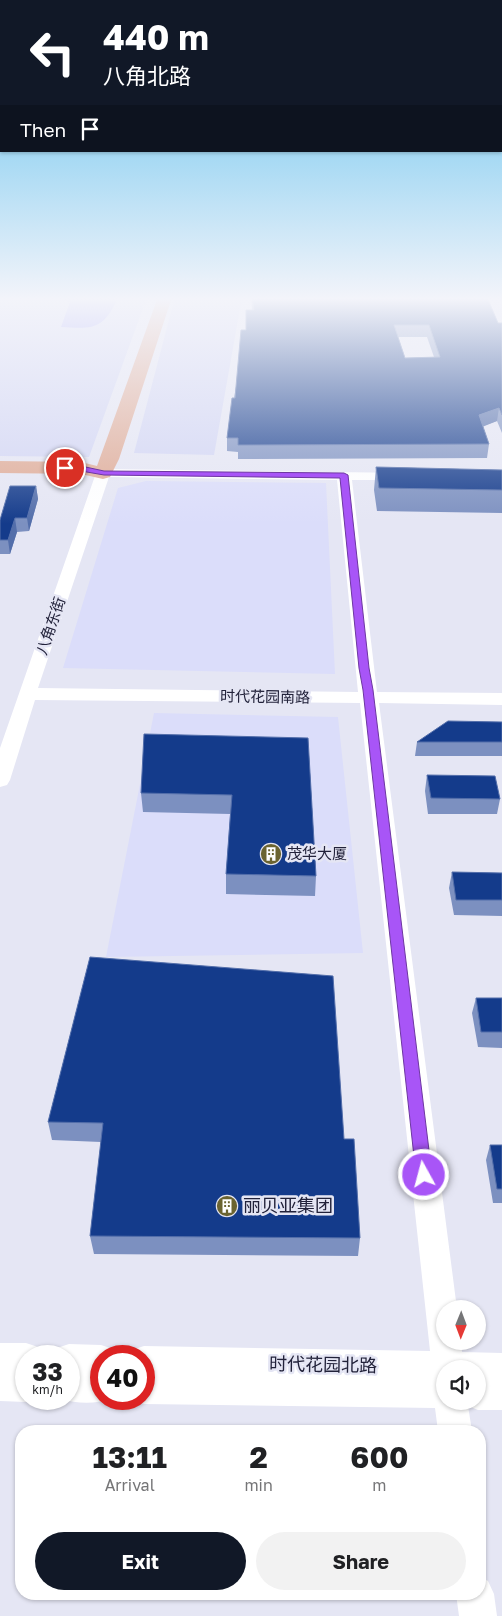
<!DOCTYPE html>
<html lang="en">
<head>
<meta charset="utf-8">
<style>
  :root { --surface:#fff; --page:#f2f2f2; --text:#202124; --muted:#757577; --accent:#111827 }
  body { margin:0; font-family:"Golos Text","Noto Sans SC",sans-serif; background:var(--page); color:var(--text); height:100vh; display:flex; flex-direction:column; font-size:19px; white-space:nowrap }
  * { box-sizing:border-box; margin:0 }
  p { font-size:16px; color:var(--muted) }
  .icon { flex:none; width:28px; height:28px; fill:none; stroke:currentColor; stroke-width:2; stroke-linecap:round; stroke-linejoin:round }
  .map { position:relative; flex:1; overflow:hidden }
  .details { position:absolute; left:15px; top:1425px; width:471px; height:175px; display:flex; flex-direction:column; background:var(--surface); border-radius:20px; box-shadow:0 1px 4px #0004 }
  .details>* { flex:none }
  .top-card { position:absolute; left:0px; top:0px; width:502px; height:152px; box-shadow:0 1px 4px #0004; background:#111827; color:#fff; overflow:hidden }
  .needle { width:32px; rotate:181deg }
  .buttons { position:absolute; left:436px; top:1300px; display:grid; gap:10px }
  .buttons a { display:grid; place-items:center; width:50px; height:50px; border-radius:50%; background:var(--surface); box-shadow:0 1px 4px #0004; font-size:25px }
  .speed { position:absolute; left:15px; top:1345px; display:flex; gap:10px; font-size:25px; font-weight:700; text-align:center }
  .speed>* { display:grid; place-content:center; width:65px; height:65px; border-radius:50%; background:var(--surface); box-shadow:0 1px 4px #0004; line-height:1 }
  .speed small { font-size:12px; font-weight:400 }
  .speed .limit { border:8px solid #d22; background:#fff; color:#111 }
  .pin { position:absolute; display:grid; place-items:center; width:42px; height:42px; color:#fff; margin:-21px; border:2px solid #fff; border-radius:50%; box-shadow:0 1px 5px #0007 }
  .me { position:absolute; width:55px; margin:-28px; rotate:353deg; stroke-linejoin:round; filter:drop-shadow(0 0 4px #0008) }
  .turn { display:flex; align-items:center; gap:18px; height:105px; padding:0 20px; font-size:22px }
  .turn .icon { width:65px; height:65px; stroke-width:2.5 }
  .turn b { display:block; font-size:35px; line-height:42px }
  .then { display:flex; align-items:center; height:48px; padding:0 20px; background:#0003; gap:10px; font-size:19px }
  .eta { display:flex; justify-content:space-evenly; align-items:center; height:85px; text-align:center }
  .eta b { font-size:30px; font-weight:700; line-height:35px }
  .cta { display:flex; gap:10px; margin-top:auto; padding:10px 20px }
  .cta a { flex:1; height:58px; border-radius:30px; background:var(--accent); color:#fff; font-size:20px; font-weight:700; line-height:58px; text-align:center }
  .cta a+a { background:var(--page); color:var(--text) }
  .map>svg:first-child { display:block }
  .built { fill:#dbddfa }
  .green { fill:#d2d5f4 }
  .forest { fill:#9797f9 }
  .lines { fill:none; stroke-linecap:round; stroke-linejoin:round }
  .minor { fill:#fff; fill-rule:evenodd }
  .major { fill:#dfaa95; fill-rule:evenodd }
  .wall { fill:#7c90c0; fill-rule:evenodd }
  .shaded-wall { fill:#536eaa }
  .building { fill:#143b8b; stroke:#536eaa; fill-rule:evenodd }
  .route { fill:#a855f7; stroke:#6d37a1 }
  .labels { text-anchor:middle; stroke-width:5; stroke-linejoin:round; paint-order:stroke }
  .street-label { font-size:15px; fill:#22223a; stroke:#e5e6f4 }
  .poi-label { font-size:15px; fill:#22223a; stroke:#e5e6f4; text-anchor:start }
  .near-poi-label { font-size:18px; fill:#22223a; stroke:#e5e6f4; text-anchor:start }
  .near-street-label { font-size:18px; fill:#22223a; stroke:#e5e6f4 }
</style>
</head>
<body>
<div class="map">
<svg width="502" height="1616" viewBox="0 0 502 1616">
  <rect width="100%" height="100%" fill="#e5e6f4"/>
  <!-- built -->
  <path class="built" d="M 146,481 L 326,483 L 335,674 L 63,668 L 118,488 Z
    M 154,713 L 338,717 L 363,953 L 106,957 Z"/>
  <!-- green -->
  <path class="green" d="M 0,297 L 147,297 L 89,457 L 0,456 Z
    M 175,297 L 242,297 L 214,455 L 134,453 Z"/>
  <!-- forest -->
  <path class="forest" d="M 53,297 L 118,297 C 104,330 93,329 61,327 L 70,302 Z"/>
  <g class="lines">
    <!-- minor -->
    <path class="minor" d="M 103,469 L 410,473 L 412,476 L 410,479 L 405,480 L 352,480 L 377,692 L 502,693 L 502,705 L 379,703 L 457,1309 L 445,1309 L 445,1341 L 461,1341 L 462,1352 L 502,1353 L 502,1410 L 478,1410 L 468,1406 L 472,1431 L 438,1431 L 435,1408 L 144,1404 L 132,1399 L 144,1399 L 144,1356 L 130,1356 L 132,1350 L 144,1346 L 430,1351 L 360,703 L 35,700 L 10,780 L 7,785 L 0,787 L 0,748 L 96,473 L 98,470 ZM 109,477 L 337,480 L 358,692 L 38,688 ZM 445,1369 L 478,1369 L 478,1401 L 445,1401 Z
      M 0,1343 L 26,1343 L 38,1347 L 41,1356 L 26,1356 L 26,1399 L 33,1399 L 26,1402 L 0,1401 Z
      M 69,1344 L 101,1345 L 113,1349 L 115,1356 L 101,1356 L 101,1399 L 110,1399 C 97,1404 76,1404 62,1399 L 69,1399 L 69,1356 L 54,1356 L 57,1348 Z
      M 480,1577 L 488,1581 L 494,1594 L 497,1616 L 459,1616 L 456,1594 L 480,1594 Z"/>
    <!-- major -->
    <path class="major" d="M 158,297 L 172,297 L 119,459 L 110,477 L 103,479 L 81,474 L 0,473 L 0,461 L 81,462 L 97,466 Z"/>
  </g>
  <!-- wall -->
  <path class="wall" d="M 251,297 L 487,297 L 498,323 L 502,323 L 502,433 L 497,421 L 483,426 L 489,444 L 487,458 L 238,459 L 238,452 L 227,451 L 227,438 L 246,330 L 252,310 ZM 398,337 L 427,337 L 434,357 L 405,358 Z
    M 376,467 L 502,470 L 502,513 L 377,511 L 374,490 Z
    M 36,486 L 38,499 L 29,531 L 17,532 L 10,554 L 0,554 L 0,520 Z
    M 502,722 L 502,756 L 415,756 L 417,742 Z
    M 308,738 L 316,876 L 315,896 L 226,894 L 226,874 L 230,814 L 143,812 L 141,793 Z
    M 427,775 L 500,799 L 497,814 L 428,814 L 425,791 Z
    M 452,872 L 502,873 L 502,916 L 454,915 L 449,888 Z
    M 90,957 L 344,1139 L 360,1238 L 358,1256 L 94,1254 L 90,1236 L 101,1142 L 52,1140 L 48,1122 Z
    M 476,998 L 502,998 L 502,1048 L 478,1047 L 472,1013 Z
    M 490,1145 L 502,1145 L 502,1203 L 493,1203 L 486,1160 Z"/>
  <!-- shaded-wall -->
  <path class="shaded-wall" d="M 499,408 L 497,421 L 477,429 L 479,415 Z
    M 36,486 L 38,499 L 29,531 L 27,518 Z
    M 15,518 L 17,532 L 10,554 L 8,540 Z"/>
  <!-- building -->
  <path class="building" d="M 252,297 L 487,297 L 498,323 L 502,323 L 502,415 L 499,408 L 479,415 L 489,444 L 238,445 L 238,438 L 227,438 L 232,398 L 235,398 L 241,330 L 246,330 L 246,310 L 254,310 ZM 394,325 L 429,325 L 440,357 L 405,358 Z
    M 376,467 L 502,470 L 502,490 L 379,488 Z
    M 10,486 L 36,486 L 27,518 L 15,518 L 8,540 L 0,540 L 0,520 Z
    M 448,721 L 502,722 L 502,742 L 417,742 Z
    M 144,734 L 308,738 L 316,876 L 226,874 L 232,795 L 141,793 Z
    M 427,775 L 495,776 L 500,799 L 431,798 Z
    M 452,872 L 502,873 L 502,900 L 456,900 Z
    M 90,957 L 333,976 L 344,1139 L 354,1139 L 360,1238 L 90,1236 L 103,1123 L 48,1122 Z
    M 476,998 L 502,998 L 502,1032 L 481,1032 Z
    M 490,1145 L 502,1145 L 502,1189 L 497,1189 Z"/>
  <!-- sky -->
  <linearGradient id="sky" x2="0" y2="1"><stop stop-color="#52bced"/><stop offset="0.57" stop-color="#f3f4fa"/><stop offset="1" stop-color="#f3f4fa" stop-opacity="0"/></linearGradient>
  <rect width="502" height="524" fill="url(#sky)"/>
  <!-- route -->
  <path class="route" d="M 65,466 L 81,466 L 104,471 L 344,473 L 348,475 L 369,668 L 373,690 L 432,1175 L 429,1180 L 424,1182 L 418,1180 L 416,1175 L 363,690 L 359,668 L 340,478 L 104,475 L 81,471 L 62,470 L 62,467 Z"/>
  <!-- icons -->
  <defs>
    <g id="building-disc" transform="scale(1.125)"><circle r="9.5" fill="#6b6431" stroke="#e5e6f4"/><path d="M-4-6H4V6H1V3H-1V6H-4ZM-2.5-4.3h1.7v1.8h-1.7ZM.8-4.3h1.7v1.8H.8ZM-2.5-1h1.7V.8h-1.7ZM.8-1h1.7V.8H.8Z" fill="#fff"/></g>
  </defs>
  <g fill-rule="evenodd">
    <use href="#building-disc" x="271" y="854"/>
    <use href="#building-disc" x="227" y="1206"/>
  </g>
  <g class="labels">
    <!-- street labels -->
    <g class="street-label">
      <text transform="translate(51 626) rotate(-71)" y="5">八角东街</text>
      <text transform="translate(265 697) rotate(1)" y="5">时代花园南路</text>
    </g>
    <!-- poi labels -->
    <g class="poi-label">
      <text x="287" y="859">茂华大厦</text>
    </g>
    <!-- near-poi labels -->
    <g class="near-poi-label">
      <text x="243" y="1212">丽贝亚集团</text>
    </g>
    <!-- near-street labels -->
    <g class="near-street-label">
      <text transform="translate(323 1365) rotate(1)" y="6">时代花园北路</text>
    </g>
  </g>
</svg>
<div class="buttons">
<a><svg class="needle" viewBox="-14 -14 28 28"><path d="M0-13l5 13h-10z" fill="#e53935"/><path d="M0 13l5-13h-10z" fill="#757577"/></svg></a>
<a><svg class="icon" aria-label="sound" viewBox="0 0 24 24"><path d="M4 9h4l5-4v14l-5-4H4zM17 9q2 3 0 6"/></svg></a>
</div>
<div class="speed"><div>33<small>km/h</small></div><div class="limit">40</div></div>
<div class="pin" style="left:65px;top:468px;background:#d93025"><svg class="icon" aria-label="arrive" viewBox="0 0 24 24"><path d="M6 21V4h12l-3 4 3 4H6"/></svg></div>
<svg class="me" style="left:424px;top:1175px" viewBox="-20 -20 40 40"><circle r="17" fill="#a855f7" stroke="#fff" stroke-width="3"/><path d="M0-11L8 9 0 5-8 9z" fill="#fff"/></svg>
<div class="top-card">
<div class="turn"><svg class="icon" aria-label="left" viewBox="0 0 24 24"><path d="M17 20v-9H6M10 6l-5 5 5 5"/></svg><div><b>440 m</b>八角北路</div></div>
<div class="then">Then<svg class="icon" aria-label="arrive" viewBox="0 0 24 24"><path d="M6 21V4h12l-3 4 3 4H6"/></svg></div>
</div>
<section class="details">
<div class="eta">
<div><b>13:11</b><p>Arrival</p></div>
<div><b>2</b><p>min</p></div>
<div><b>600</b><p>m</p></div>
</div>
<div class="cta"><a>Exit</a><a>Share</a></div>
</section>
</div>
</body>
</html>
